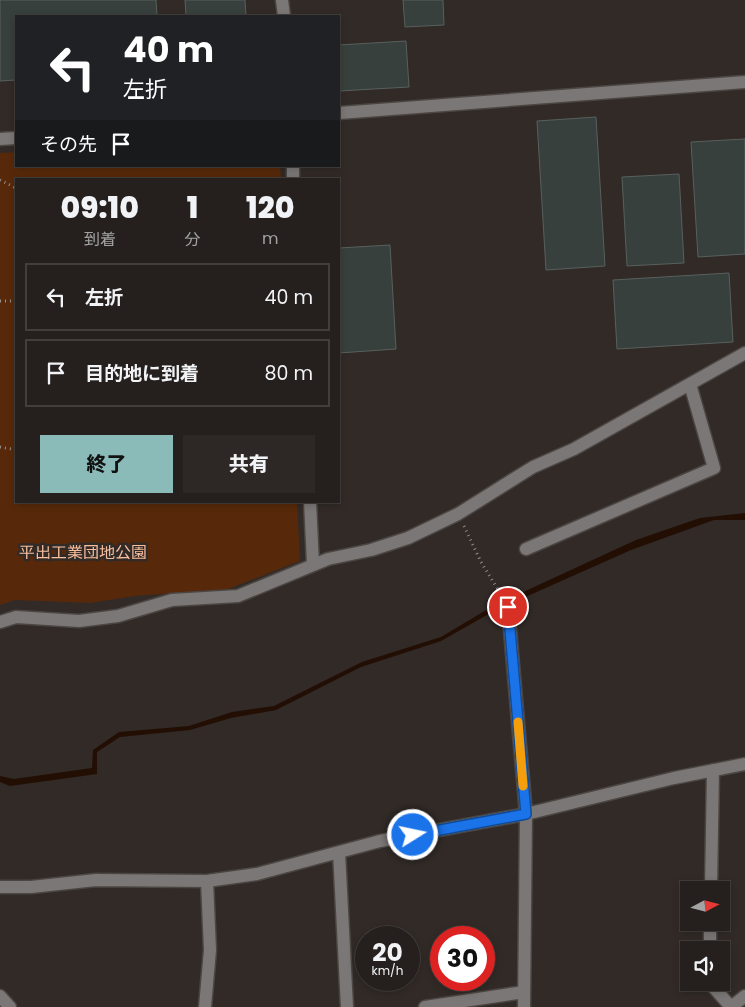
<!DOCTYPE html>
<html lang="ja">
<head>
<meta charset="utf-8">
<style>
  :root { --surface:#25201d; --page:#2d2826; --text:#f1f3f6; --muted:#a3a3a4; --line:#423e3b; --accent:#8bbbb9 }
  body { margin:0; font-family:Poppins,"Noto Sans JP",sans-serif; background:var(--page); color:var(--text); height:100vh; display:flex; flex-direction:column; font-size:19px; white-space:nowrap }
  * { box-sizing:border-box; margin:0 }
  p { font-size:16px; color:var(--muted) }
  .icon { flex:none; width:28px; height:28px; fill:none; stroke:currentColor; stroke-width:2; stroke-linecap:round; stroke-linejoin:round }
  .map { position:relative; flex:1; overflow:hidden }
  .panel { position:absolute; left:15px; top:178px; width:325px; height:325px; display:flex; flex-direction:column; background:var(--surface); border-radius:0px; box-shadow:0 2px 8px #0003,0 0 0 1px var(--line) }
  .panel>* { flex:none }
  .top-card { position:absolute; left:15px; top:15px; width:325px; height:152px; border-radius:0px; box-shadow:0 2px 8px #0003,0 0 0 1px var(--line); background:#202124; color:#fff; overflow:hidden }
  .needle { width:32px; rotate:83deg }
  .fabs { position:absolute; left:680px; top:881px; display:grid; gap:10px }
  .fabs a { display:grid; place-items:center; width:50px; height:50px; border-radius:0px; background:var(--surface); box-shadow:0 2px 8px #0003,0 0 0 1px var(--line); font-size:25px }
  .speed { position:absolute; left:355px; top:926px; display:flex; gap:10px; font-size:25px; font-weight:700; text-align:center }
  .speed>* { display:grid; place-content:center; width:65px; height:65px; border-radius:50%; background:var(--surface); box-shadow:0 2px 8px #0003,0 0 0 1px var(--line); line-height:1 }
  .speed small { font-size:12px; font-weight:400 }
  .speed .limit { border:8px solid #d22; background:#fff; color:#111 }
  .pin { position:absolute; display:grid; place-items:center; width:42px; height:42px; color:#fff; margin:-21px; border:2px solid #fff; border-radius:50%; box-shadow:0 1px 5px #0007 }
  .me { position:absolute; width:55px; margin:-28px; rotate:80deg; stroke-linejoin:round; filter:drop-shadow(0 0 4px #0008) }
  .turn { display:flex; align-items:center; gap:18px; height:105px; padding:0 25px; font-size:22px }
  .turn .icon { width:65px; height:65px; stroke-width:2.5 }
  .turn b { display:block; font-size:35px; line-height:42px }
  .then { display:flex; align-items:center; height:48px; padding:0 25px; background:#0003; gap:10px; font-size:19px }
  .eta { display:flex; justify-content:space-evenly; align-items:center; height:85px; text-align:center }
  .eta b { font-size:30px; font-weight:800; line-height:35px }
  .action { display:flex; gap:10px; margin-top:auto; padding:10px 25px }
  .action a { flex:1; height:58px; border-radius:0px; background:var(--accent); color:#111; font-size:20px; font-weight:800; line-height:58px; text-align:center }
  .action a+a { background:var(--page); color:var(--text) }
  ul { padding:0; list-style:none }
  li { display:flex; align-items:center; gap:15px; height:68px; margin:0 10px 8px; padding:0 15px; border:2px solid var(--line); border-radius:0px }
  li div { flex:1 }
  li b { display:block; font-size:19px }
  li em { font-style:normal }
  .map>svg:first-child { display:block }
  .green { fill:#57290a }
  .water { fill:#230e03 }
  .building { fill:#38403e; stroke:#58605e }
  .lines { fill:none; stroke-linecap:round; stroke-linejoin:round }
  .minor-casing { stroke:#4c4643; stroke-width:15 }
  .path { stroke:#96908e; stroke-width:3; stroke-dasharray:1 4; stroke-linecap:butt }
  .minor { stroke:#7b7776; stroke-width:12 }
  .route-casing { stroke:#114b97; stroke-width:12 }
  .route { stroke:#1a73e8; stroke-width:9 }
  .slow { stroke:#f59e0b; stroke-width:9 }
  .labels { text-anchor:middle; stroke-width:5; stroke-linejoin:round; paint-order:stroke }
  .park-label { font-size:16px; fill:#f8be9e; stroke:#312a27 }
</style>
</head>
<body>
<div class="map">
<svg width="745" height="1007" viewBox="0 0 745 1007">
  <rect width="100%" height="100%" fill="#312a27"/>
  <!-- green -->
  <path class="green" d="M 16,152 L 16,166 L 280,166 L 281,179 L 16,179 L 16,501 L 297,501 L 300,561 L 228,589 L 135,596 L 90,603 L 15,600 L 0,605 L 0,153 Z"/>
  <!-- water -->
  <path class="water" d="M 745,513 L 745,520 L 714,520 L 631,550 L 494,611 L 441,641 L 361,667 L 276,710 L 231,718 L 190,730 L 120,737 L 97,752 L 97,774 L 10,786 L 0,782 L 0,776 L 14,779 L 92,768 L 93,750 L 119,732 L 189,726 L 232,712 L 274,706 L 362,662 L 441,637 L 493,606 L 636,540 L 700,518 Z"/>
  <!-- building -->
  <path class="building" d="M 0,0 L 156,0 L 157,16 L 16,16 L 16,80 L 0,81 Z
    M 185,0 L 245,0 L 246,16 L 186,16 Z
    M 403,0 L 443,0 L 444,25 L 405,27 Z
    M 406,41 L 409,87 L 339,91 L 339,45 Z
    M 596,117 L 605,266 L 546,270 L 537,121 Z
    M 745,139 L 745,254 L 698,257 L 691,142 Z
    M 679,174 L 684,263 L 627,266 L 622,177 Z
    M 390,245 L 396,349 L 339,353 L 339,248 Z
    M 729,273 L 733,342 L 617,349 L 613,280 Z"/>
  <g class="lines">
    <!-- minor casing -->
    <g class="minor-casing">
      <path id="minor" d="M 282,0 L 284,16
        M 339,113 L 745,82
        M 0,139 L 16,138
        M 293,166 L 293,179
        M 310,501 L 313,564
        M 526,549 L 714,468 L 690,384
        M 508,607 L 526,814 L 524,1007
        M 0,622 L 16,617 L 79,621 L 118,616 L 172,600 L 238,596 L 328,559 L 371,550 L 408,538 L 458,514 L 533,467 L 574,449 L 745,353
        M 339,852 L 347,1007
        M 0,887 L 31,887 L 96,880 L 207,881 L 257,874 L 380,841 L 526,814 L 674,778 L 745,764
        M 711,890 L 713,770
        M 710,950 L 710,922
        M 709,982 L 731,1007
        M 0,996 L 10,1007
        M 205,1007 L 210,950 L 207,881
        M 425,1007 L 524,992
        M 731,1007 L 745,996"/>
    </g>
    <!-- path -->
    <path class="path" d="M 0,180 L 16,188
      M 0,301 L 16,301
      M 0,447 L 16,450
      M 464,526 L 481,562 L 502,596"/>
    <!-- minor -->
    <use href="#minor" class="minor"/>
  </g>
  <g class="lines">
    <!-- route casing -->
    <g class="route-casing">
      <path id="route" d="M 413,835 L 526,814 L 508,607"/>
    </g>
    <!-- route -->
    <use href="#route" class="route"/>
    <!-- slow -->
    <path class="slow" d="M 518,722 L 523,786"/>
  </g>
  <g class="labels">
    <!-- park labels -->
    <g class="park-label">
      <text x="83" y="558">平出工業団地公園</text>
    </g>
  </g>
</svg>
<div class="fabs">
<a><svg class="needle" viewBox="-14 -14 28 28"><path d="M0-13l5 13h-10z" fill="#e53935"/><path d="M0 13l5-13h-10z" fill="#a3a3a4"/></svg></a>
<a><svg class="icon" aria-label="sound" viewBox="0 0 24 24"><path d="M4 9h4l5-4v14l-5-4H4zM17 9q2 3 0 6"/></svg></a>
</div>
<div class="speed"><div>20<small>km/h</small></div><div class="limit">30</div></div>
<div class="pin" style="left:508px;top:607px;background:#d93025"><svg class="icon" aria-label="arrive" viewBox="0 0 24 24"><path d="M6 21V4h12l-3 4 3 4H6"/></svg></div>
<svg class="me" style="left:413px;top:835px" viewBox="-20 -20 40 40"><circle r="17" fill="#1a73e8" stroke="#fff" stroke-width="3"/><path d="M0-11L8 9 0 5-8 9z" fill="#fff"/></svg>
<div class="top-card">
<div class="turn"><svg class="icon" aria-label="left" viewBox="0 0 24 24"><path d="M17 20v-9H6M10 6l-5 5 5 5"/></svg><div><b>40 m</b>左折</div></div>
<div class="then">その先<svg class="icon" aria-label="arrive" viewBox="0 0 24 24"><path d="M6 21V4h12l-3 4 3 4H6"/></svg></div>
</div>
<section class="panel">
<div class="eta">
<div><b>09:10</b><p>到着</p></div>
<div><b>1</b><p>分</p></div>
<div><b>120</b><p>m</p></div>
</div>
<ul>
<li><svg class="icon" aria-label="left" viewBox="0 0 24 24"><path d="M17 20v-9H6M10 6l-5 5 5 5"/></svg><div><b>左折</b></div><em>40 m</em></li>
<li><svg class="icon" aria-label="arrive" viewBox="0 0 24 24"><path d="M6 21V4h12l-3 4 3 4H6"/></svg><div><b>目的地に到着</b></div><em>80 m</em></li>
</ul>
<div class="action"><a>終了</a><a>共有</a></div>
</section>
</div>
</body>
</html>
